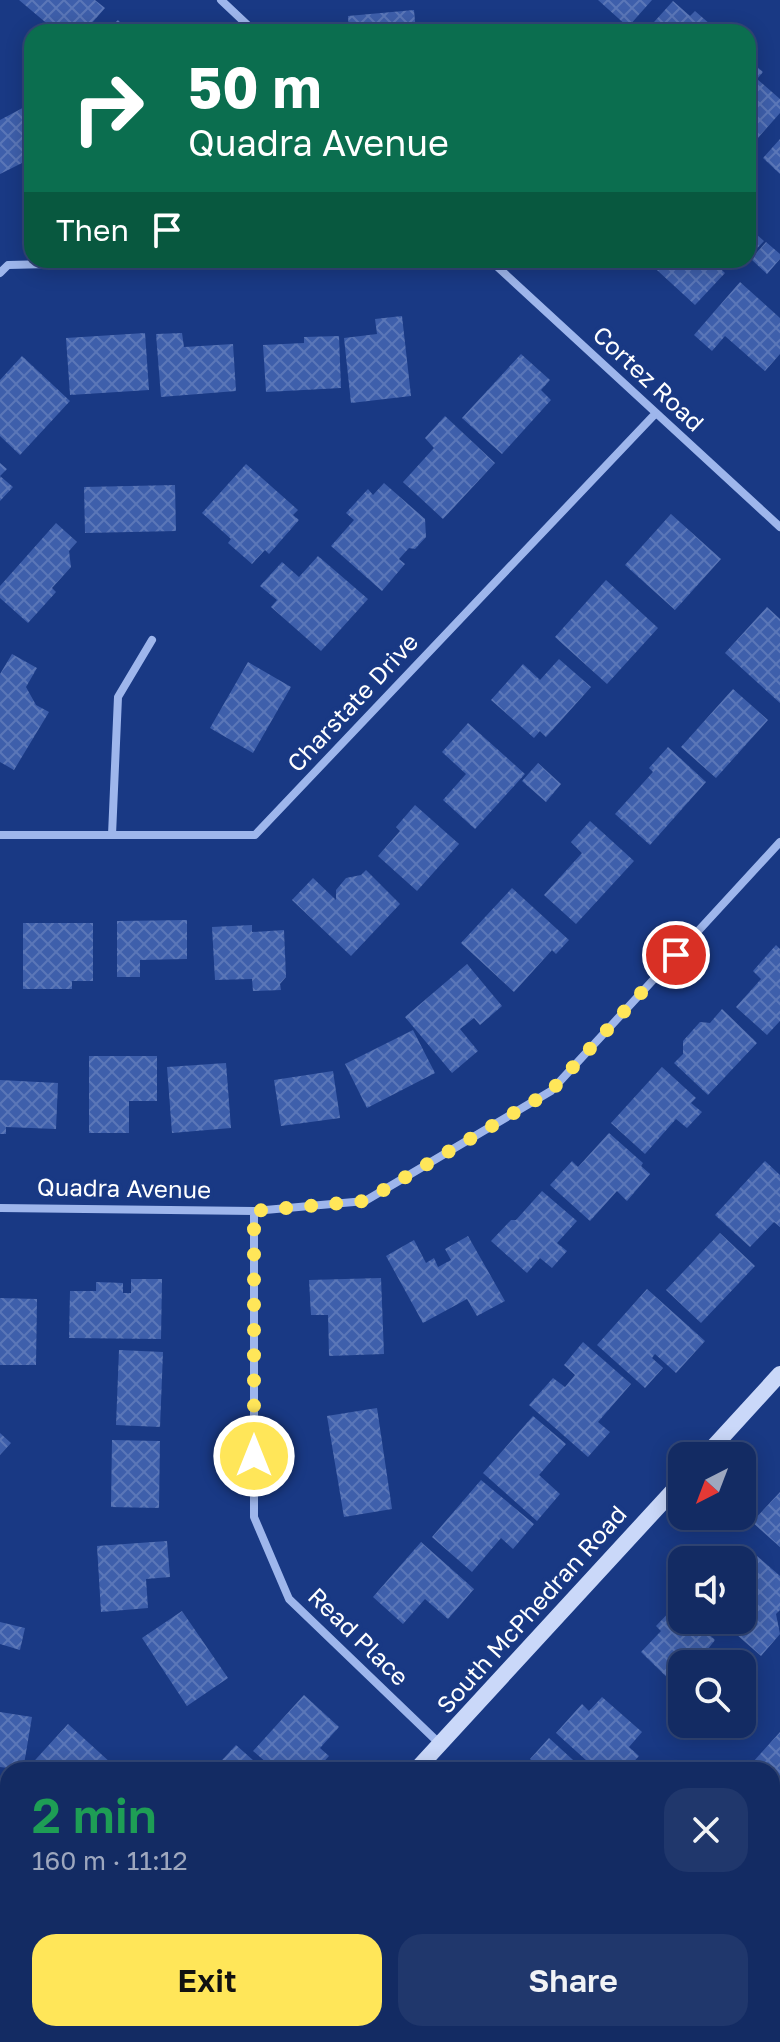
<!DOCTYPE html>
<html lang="en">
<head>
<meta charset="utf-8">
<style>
  :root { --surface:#132b63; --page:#20376c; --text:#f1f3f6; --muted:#9da7be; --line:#324778; --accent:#ffe659 }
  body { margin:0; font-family:"Golos Text",sans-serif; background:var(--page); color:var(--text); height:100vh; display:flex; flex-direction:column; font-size:30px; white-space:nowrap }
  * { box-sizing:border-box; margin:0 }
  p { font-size:26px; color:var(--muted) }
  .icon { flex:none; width:44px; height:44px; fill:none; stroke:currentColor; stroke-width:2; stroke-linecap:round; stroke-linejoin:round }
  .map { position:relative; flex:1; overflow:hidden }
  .sheet { position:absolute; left:0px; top:1762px; width:780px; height:280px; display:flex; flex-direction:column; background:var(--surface); border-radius:24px 24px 0 0; box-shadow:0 4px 20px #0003,0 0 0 2px var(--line) }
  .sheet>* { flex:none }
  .top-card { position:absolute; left:24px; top:24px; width:732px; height:244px; border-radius:24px; box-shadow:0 4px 20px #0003,0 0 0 2px var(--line); background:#0b6e4f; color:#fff; overflow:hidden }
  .needle { width:52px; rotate:222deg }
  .controls { position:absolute; left:668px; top:1442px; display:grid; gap:16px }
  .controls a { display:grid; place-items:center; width:88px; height:88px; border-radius:16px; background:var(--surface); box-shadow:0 4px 20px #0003,0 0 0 2px var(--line); font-size:40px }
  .pin { position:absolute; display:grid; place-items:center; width:68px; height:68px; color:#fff; margin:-34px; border:4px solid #fff; border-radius:50%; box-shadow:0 2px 8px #0007 }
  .me { position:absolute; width:88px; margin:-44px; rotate:0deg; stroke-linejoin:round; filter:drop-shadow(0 0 6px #0008) }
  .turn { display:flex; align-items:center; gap:28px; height:168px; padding:0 32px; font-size:36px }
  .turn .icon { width:104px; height:104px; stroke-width:2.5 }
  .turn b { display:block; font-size:56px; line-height:68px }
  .then { display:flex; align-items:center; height:76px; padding:0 32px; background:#0003; gap:16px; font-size:30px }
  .round { display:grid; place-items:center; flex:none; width:84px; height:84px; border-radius:24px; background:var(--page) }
  .head { display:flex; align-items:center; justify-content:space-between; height:136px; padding:0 32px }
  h1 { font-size:48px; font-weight:600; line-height:60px; color:#1e9e55 }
  .cta { display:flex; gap:16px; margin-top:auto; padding:16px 32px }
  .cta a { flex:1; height:92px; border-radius:24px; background:var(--accent); color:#111; font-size:32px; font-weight:600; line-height:92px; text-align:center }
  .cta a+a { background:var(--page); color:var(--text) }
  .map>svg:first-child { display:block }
  .building { fill:url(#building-cross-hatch) }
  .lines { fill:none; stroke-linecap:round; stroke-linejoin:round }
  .street { stroke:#9eb6ec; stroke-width:8 }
  .secondary { stroke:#cad8f9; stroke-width:16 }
  .route { stroke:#ffe659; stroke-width:14; stroke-dasharray:0 25.2 }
  .labels { text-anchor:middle; stroke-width:8; stroke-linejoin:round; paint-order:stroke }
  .street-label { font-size:24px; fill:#fff; stroke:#193984 }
</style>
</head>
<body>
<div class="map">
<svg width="780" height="2042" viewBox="0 0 780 2042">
  <defs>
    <pattern id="building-cross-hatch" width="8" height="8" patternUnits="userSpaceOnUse" patternTransform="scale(2)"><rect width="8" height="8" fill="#3e5fab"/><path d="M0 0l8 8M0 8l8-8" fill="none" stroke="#5b77b8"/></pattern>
  </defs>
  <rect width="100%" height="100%" fill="#193984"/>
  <!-- building -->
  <path class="building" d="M 19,0 L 95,0 L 105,8 L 84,32 L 57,32 Z
    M 598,0 L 652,0 L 628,27 Z
    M 673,1 L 690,16 L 695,11 L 719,32 L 645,32 Z
    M 414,10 L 416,32 L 349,32 L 348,16 Z
    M 118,20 L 130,32 L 105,32 Z
    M 748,59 L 763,72 L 757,79 L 780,99 L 780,113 L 757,139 L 748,131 Z
    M 32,103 L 32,168 L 28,170 L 24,162 L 0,174 L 0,120 Z
    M 780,139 L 780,174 L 763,158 Z
    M 748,227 L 764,241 L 748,258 Z
    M 766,242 L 780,254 L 780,259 L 767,274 L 751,259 Z
    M 646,260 L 711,260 L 725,273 L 695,305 Z
    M 740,282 L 780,318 L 780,354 L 765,371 L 725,336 L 712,351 L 694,335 Z
    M 402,316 L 411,396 L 351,403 L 344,338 L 377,334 L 375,319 Z
    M 145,333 L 149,390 L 70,395 L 66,338 Z
    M 182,333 L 184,347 L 233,344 L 236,391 L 161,397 L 156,334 Z
    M 339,336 L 341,388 L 266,392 L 263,345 L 304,343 L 304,337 Z
    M 521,354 L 550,380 L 541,390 L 551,400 L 502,454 L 462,418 Z
    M 22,356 L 70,401 L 20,455 L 0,436 L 0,380 Z
    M 445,416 L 495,463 L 443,519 L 403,482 L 434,448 L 425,438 Z
    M 0,463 L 7,469 L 0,476 L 13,487 L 0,501 Z
    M 246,464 L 298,510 L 293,515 L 299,520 L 269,554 L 265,550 L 252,564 L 228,543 L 231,539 L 202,513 Z
    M 384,483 L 425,519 L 426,537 L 415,549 L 409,548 L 399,559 L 405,564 L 382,591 L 331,546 L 354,520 L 346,513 L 368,489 L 373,495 Z
    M 175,485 L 176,531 L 85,533 L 84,487 Z
    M 671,514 L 721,559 L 675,610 L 625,565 Z
    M 56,523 L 77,542 L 69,551 L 71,567 L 52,588 L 56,592 L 28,623 L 0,598 L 0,586 Z
    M 318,556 L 368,599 L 321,651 L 271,607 L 277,600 L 260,586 L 282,562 L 299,577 Z
    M 606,580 L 658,628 L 607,684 L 555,637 Z
    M 767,607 L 780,619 L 780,703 L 725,653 Z
    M 12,654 L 37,668 L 26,687 L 36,705 L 49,712 L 14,770 L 0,762 L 0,674 Z
    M 559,659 L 591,687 L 546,737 L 540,731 L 534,738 L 491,700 L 523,664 L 540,680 Z
    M 248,662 L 291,687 L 253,753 L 210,728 Z
    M 733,689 L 768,720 L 716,778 L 681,747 Z
    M 468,723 L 525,774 L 475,829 L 443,800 L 466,774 L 442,752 Z
    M 668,747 L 706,782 L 650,845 L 615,814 L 653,772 L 649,768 Z
    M 538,763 L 561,784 L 546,802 L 522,781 Z
    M 415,805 L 459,844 L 417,891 L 378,856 L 400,831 L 396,827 Z
    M 590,821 L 634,861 L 576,924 L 544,895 L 582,853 L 571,842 Z
    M 366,870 L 400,904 L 351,956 L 292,900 L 313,878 L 336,900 L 336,890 L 346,878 L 361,875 Z
    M 512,888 L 569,940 L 556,954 L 552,950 L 514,992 L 461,943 Z
    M 187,920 L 187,959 L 140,960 L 140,977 L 117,977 L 117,921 Z
    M 23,923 L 93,923 L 93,981 L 72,981 L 72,989 L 23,989 Z
    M 252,925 L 252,932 L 284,930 L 286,977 L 280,984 L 281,990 L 253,991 L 252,979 L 215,980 L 212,927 Z
    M 776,945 L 780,949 L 780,1021 L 767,1035 L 736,1007 L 761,979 L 753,971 Z
    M 467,964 L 502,1006 L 480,1025 L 474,1018 L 460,1029 L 478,1051 L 452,1073 L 405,1017 Z
    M 722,1009 L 757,1043 L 708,1095 L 674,1063 L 683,1054 L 683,1041 L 700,1022 L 710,1023 Z
    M 413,1030 L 435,1073 L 367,1108 L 345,1064 Z
    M 89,1056 L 157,1056 L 157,1101 L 129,1101 L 129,1133 L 89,1133 Z
    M 226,1063 L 231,1128 L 172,1133 L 167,1067 Z
    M 662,1067 L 696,1098 L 691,1103 L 702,1112 L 687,1128 L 676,1119 L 645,1154 L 611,1123 Z
    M 333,1071 L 340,1118 L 281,1126 L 274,1080 Z
    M 0,1080 L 58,1083 L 56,1129 L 6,1127 L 6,1134 L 0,1134 Z
    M 609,1133 L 643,1163 L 641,1166 L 650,1174 L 627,1201 L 617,1191 L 590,1221 L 550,1185 L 572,1161 L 578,1167 Z
    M 765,1161 L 780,1175 L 780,1227 L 774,1222 L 750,1247 L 715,1215 Z
    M 542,1191 L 577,1221 L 557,1243 L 567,1251 L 552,1268 L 540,1258 L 527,1273 L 491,1241 L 511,1220 L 516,1220 Z
    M 720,1233 L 755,1266 L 701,1323 L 666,1290 Z
    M 468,1236 L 505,1301 L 477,1316 L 467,1299 L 423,1323 L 386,1256 L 414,1240 L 426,1263 L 434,1258 L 438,1267 L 451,1260 L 445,1249 Z
    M 381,1278 L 384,1354 L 329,1356 L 328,1315 L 311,1315 L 309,1280 Z
    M 131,1279 L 162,1279 L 161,1339 L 69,1338 L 70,1291 L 96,1291 L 96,1282 L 123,1283 L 123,1293 L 131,1293 Z
    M 647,1289 L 705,1341 L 676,1373 L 655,1354 L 652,1358 L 663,1368 L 645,1388 L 597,1345 Z
    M 0,1298 L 37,1299 L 36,1365 L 0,1365 Z
    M 583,1342 L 631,1384 L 598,1422 L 610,1432 L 588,1457 L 529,1405 L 553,1378 L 565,1387 L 575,1375 L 564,1365 Z
    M 119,1350 L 163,1352 L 160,1427 L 116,1425 Z
    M 377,1408 L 392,1509 L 344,1517 L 327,1416 Z
    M 533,1416 L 566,1444 L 539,1475 L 560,1494 L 537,1521 L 483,1473 Z
    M 0,1433 L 11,1443 L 0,1455 Z
    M 112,1440 L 160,1441 L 159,1508 L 111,1507 Z
    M 481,1480 L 534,1524 L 513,1549 L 501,1538 L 472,1572 L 432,1537 Z
    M 780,1492 L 780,1547 L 752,1522 Z
    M 167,1541 L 170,1577 L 146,1579 L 148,1608 L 101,1612 L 97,1546 Z
    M 421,1542 L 474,1589 L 448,1619 L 425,1599 L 403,1624 L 373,1597 Z
    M 757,1556 L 780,1576 L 780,1610 L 776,1614 L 780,1634 L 761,1656 L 720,1620 L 742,1620 L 742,1573 Z
    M 677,1604 L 682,1609 L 682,1620 L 694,1620 L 715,1640 L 708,1649 L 724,1664 L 682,1664 L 682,1692 L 641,1652 L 661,1631 L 656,1626 Z
    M 182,1611 L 228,1678 L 187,1706 L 142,1638 Z
    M 0,1622 L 25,1628 L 20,1650 L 0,1644 Z
    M 304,1695 L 339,1727 L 320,1748 L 329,1756 L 316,1770 L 275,1770 L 253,1751 Z
    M 602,1697 L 642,1732 L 629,1747 L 639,1756 L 626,1770 L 597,1770 L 556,1733 L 582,1704 L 589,1711 Z
    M 0,1712 L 32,1717 L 23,1770 L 0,1767 Z
    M 68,1724 L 111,1763 L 106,1770 L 26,1770 Z
    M 780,1732 L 780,1786 L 772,1779 L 772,1770 L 762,1770 L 753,1762 Z
    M 549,1738 L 584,1770 L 542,1770 L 530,1759 Z
    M 236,1745 L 264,1770 L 213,1770 Z
    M 772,1801 L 780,1808 L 780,1845 L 776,1850 L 772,1847 Z
    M 0,2024 L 8,2034 L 19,2042 L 0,2042 Z
    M 772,2032 L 780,2042 L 714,2042 L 721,2034 L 735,2034 L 738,2037 L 740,2034 L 761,2034 L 765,2038 Z
    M 268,2034 L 338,2034 L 331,2042 L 274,2042 Z
    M 628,2034 L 655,2034 L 631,2042 Z"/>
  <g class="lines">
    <!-- street -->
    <path class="street" d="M 221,0 L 255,32
      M 490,260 L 780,527
      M 0,273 L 8,265 L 211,260
      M 0,835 L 255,835 L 656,413
      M 112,835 L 118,697 L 152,640
      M 0,1208 L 254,1211 L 365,1201 L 551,1091 L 780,842
      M 254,1211 L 254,1517 L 289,1599 L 441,1745
      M 0,1911 L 8,1919
      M 118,2034 L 126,2042"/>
    <!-- secondary -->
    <path class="secondary" d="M 705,1456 L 780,1374
      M 416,1770 L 682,1481
      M 154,2042 L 162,2034"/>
  </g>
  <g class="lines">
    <!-- route -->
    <path class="route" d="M 254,1456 L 254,1211 L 365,1201 L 551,1091 L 676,955"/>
  </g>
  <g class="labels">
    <!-- street labels -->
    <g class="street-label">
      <text transform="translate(648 379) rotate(43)" y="8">Cortez Road</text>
      <text transform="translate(353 703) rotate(-47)" y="8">Charstate Drive</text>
      <text transform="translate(124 1189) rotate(1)" y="8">Quadra Avenue</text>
      <text transform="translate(532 1610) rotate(-48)" y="8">South McPhedran Road</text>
      <text transform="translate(358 1637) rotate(44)" y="8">Read Place</text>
    </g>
  </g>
</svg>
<div class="controls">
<a><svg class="needle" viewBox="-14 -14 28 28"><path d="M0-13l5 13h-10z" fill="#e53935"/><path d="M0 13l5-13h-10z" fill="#9da7be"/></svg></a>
<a><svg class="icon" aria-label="sound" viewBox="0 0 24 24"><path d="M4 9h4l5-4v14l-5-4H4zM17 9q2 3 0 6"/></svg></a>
<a><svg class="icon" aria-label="search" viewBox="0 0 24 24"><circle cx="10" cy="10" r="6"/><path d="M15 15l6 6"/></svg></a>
</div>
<div class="pin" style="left:676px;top:955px;background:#d93025"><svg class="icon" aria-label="arrive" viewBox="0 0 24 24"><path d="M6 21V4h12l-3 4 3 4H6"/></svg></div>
<svg class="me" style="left:254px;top:1456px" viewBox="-20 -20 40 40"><circle r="17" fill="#ffe659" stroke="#fff" stroke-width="3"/><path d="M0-11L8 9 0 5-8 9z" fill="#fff"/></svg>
<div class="top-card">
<div class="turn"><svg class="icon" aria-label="right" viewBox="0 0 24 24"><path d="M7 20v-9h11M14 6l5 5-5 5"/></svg><div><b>50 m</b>Quadra Avenue</div></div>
<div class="then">Then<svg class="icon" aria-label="arrive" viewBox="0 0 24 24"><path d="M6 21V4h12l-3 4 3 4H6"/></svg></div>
</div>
<section class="sheet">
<div class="head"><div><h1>2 min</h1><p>160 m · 11:12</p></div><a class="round"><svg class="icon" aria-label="close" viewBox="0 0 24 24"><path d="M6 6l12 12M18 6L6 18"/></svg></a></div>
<div class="cta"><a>Exit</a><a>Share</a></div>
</section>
</div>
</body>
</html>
